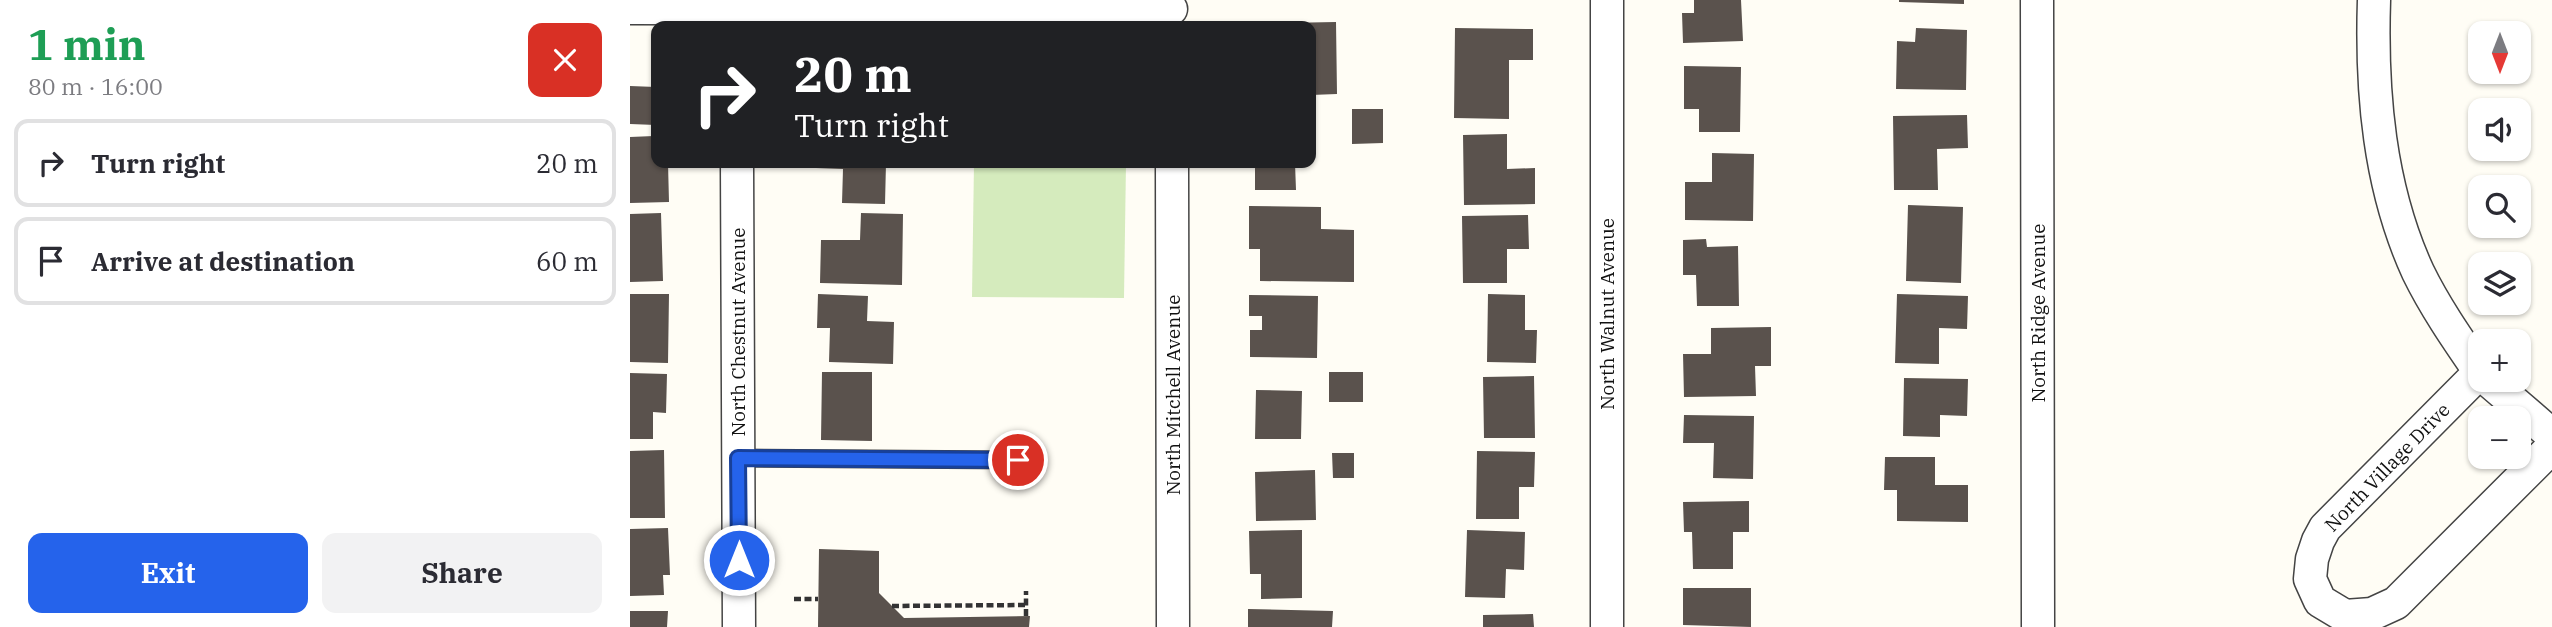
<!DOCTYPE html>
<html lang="en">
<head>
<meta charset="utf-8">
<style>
  :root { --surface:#fff; --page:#f2f2f3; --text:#2b2b33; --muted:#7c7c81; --line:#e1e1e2; --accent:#2563eb }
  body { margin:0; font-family:"IBM Plex Serif",serif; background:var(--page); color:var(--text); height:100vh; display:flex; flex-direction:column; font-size:26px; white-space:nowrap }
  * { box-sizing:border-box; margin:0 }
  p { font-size:23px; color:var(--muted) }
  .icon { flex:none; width:38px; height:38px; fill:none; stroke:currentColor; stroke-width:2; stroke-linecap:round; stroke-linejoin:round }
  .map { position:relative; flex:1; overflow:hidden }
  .side { display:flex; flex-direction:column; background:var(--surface); width:630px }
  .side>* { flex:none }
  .hud { position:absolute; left:21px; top:21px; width:665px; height:147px; border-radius:14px; box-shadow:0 2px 5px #0004; background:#202124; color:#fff; overflow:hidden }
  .needle { width:46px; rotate:180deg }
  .controls { position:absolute; left:1838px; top:21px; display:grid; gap:14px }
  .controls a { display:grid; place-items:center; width:63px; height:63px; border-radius:14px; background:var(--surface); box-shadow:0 2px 5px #0004; font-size:35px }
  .pin { position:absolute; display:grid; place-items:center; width:60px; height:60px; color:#fff; margin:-30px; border:4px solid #fff; border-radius:50%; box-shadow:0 2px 7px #0007 }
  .me { position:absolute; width:77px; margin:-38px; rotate:0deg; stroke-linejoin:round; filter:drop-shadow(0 0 5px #0008) }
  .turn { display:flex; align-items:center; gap:24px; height:147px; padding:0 28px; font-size:32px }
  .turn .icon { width:91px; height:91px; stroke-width:2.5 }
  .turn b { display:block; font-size:49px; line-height:60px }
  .round { display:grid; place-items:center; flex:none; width:74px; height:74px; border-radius:14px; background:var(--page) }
  .headline { display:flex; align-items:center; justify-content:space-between; height:119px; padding:0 28px }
  h1 { font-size:42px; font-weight:700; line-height:52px; color:#1e9e55 }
  .action { display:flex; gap:14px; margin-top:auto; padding:14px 28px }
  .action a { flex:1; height:80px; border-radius:14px; background:var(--accent); color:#fff; font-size:28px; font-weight:700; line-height:80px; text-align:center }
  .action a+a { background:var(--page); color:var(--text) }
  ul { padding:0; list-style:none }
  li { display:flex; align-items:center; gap:21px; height:88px; margin:0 14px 10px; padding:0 14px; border:4px solid var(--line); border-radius:14px }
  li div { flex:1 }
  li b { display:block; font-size:26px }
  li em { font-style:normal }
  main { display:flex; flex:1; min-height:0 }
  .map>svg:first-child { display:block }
  .green { fill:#d5ebbd }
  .building { fill:#5a524d }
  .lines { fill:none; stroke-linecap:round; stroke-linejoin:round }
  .lane-casing { stroke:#444; stroke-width:19 }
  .street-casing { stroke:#444; stroke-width:35 }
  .path { stroke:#333; stroke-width:4.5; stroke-dasharray:7 3.5; stroke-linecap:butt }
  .lane { stroke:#fff; stroke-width:16 }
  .street { stroke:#fff; stroke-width:32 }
  .route-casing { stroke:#184099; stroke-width:18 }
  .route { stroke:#2563eb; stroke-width:12 }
  .labels { text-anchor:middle; stroke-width:7; stroke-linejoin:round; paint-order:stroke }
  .street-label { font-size:19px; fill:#111; stroke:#fff }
</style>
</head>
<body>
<main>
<section class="side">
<div class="headline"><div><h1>1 min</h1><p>80 m · 16:00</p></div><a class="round" style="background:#d93025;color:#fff"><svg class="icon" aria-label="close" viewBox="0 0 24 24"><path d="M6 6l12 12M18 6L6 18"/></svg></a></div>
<ul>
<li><svg class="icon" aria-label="right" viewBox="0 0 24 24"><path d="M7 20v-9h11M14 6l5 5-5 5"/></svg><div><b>Turn right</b></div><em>20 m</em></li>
<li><svg class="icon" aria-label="arrive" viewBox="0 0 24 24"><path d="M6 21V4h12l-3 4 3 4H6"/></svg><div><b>Arrive at destination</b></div><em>60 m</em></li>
</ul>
<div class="action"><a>Exit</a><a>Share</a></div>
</section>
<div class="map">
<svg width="1922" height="627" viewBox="0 0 1922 627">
  <rect width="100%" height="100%" fill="#fffdf5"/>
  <!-- green -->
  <path class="green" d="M 344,163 L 496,163 L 494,298 L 342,297 Z"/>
  <!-- building -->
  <path class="building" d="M 1064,0 L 1111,0 L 1113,41 L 1053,43 L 1052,13 L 1064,13 Z
    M 1269,0 L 1334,0 L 1334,4 L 1269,2 Z
    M 706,22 L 707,94 L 681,95 L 681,26 L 653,26 L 653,23 Z
    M 825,28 L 903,29 L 903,60 L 879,60 L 879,119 L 824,118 Z
    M 1286,28 L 1337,30 L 1336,90 L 1266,89 L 1267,41 L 1285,42 Z
    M 1054,66 L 1111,67 L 1110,132 L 1069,132 L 1069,109 L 1054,109 Z
    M 0,86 L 26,87 L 26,125 L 0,124 Z
    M 722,109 L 753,109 L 753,143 L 722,144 Z
    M 1337,115 L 1338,148 L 1307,149 L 1308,190 L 1264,190 L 1263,116 Z
    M 877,134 L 877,169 L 905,168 L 905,204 L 834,205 L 833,135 Z
    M 24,136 L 24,160 L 26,163 L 38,163 L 39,202 L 0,203 L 0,137 Z
    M 1082,153 L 1124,154 L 1123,221 L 1055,220 L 1055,182 L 1082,182 Z
    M 186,163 L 256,163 L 255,204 L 212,203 L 213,169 L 186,168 Z
    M 625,163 L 665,163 L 666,190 L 625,190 Z
    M 1278,205 L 1333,207 L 1331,283 L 1276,281 Z
    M 619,206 L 691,207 L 691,229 L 724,230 L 724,282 L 630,281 L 630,249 L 619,249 Z
    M 31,213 L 33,281 L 0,282 L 0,214 Z
    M 231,213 L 273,214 L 272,285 L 190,283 L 191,240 L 230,240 Z
    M 898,215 L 899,249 L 877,249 L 877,283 L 833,283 L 832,216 Z
    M 1076,239 L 1077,247 L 1108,246 L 1109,306 L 1067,306 L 1066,275 L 1053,275 L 1053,240 Z
    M 0,294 L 39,294 L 38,363 L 0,362 Z
    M 188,294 L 238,296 L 237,321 L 264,322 L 263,364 L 199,362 L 200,328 L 187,328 Z
    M 858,294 L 895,295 L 895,330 L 907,330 L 906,363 L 857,362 Z
    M 1267,294 L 1338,296 L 1337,329 L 1309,328 L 1309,364 L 1265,363 Z
    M 619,295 L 688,296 L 687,358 L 620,357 L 620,330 L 632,330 L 632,316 L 619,316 Z
    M 1141,327 L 1141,366 L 1125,366 L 1126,396 L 1054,397 L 1053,354 L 1081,354 L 1081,328 Z
    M 192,372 L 242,372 L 242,441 L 191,440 Z
    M 699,372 L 733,372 L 733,402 L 699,402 Z
    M 0,373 L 37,374 L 36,413 L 23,412 L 23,439 L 0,439 Z
    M 904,376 L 905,438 L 854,438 L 853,377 Z
    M 1274,378 L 1338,379 L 1337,416 L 1310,415 L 1310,437 L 1273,436 Z
    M 626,390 L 672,391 L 671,439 L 625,439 Z
    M 1054,415 L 1124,416 L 1123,479 L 1083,478 L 1084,443 L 1053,443 Z
    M 34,450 L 35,518 L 0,518 L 0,451 Z
    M 847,451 L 905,452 L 904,487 L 889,487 L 889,519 L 846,519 Z
    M 702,453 L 724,453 L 724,478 L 703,478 Z
    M 1255,457 L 1305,457 L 1305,485 L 1338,485 L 1338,522 L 1267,521 L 1267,490 L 1254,490 Z
    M 685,470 L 686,520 L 626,521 L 625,472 Z
    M 1119,501 L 1119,532 L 1103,532 L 1103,569 L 1063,569 L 1062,532 L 1054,532 L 1053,502 Z
    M 38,528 L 40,575 L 33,575 L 34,595 L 0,596 L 0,529 Z
    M 672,530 L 672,598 L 631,599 L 631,574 L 620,574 L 619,531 Z
    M 837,530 L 895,532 L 894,570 L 876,569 L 875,598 L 835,597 Z
    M 189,549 L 249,551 L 249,593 L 274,618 L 400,616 L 399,627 L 188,627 Z
    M 1053,588 L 1121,588 L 1121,627 L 1053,625 Z
    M 618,609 L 703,611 L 702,627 L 618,627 Z
    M 0,611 L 38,611 L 37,627 L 0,627 Z
    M 903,614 L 904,627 L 853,627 L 853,615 Z"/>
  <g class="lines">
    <!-- lane casing -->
    <g class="lane-casing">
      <path id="lane" d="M 108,458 L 388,460"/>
    </g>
    <!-- street casing -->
    <g class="street-casing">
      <path id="street" d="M 977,0 L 977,627
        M 1407,0 L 1408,627
        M 1744,0 C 1741,92 1749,187 1788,272 C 1805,307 1828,340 1850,372
        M 0,8 L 541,9
        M 107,163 L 109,627
        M 542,163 L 543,627
        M 1850,372 L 1695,528 L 1688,541 L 1682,559 L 1680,579 L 1690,601 L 1715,616 L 1742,614 L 1766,603 L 1922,447
        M 1858,380 L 1922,435"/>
    </g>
    <!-- path -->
    <path class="path" d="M 164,599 L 188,599
      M 262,606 L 396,605
      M 396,616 L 396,591"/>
    <!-- lane -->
    <use href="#lane" class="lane"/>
    <!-- street -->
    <use href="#street" class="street"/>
  </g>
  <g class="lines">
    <!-- route casing -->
    <g class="route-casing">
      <path id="route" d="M 109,560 L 108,458 L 388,460"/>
    </g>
    <!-- route -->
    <use href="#route" class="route"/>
  </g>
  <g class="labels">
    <!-- street labels -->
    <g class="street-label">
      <text transform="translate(1408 313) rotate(-90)" y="7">North Ridge Avenue</text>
      <text transform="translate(977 314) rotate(-90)" y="7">North Walnut Avenue</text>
      <text transform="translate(108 332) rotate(-90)" y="7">North Chestnut Avenue</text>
      <text transform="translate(543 395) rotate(-90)" y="7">North Mitchell Avenue</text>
      <text transform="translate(1757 467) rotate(-46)" y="7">North Village Drive</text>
    </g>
  </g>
</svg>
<div class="controls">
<a><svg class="needle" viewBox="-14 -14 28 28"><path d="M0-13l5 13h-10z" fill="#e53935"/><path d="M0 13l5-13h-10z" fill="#7c7c81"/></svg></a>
<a><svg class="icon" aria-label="sound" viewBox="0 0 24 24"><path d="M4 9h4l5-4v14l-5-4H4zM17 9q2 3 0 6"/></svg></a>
<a><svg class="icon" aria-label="search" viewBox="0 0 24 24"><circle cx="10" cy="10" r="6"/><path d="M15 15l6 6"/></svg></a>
<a><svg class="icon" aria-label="layers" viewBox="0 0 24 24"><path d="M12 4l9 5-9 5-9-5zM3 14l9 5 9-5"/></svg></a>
<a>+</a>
<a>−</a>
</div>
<div class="pin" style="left:388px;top:460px;background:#d93025"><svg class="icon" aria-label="arrive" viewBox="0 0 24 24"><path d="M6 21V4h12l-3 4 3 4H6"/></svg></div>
<svg class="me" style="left:109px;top:560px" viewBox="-20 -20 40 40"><circle r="17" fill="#2563eb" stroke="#fff" stroke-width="3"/><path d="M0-11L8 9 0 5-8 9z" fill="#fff"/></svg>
<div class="hud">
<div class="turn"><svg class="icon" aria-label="right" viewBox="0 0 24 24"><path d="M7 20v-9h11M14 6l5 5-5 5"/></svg><div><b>20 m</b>Turn right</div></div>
</div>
</div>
</main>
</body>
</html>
